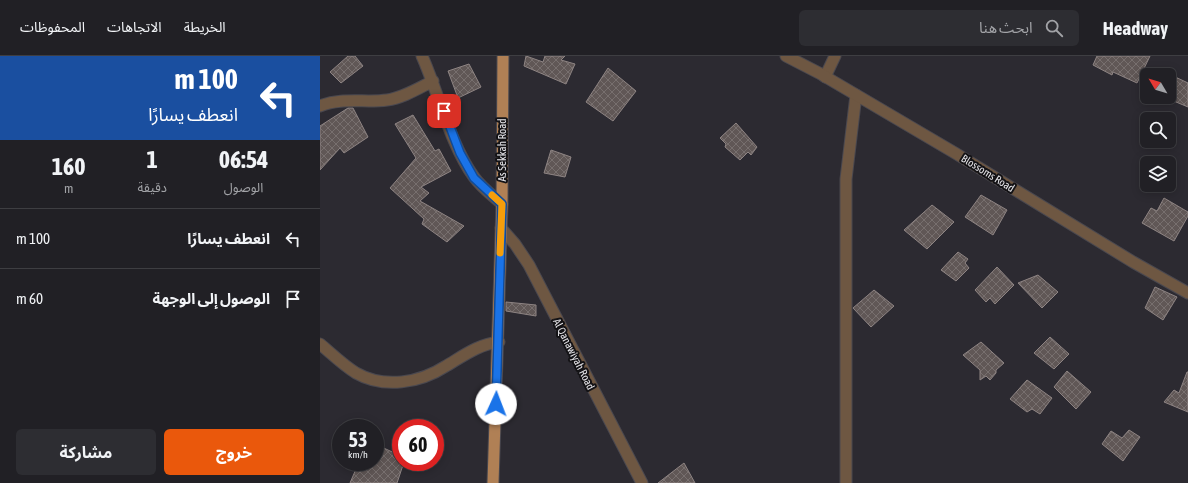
<!DOCTYPE html>
<html lang="ar">
<head>
<meta charset="utf-8">
<style>
  :root { --surface:#212025; --page:#2d2d32; --text:#f1f3f6; --muted:#a2a3a7; --line:#3e3e42; --accent:#ea580c }
  body { margin:0; font-family:"Asap Condensed","Noto Sans Arabic",sans-serif; background:var(--page); color:var(--text); direction:rtl; height:100vh; display:flex; flex-direction:column; font-size:15px; white-space:nowrap }
  * { box-sizing:border-box; margin:0 }
  p { font-size:13px; color:var(--muted) }
  .icon { flex:none; width:22px; height:22px; fill:none; stroke:currentColor; stroke-width:2; stroke-linecap:round; stroke-linejoin:round }
  .map { position:relative; flex:1; overflow:hidden; direction:ltr }
  .drawer { display:flex; flex-direction:column; background:var(--surface); width:320px }
  .drawer>* { flex:none }
  .top-card { background:#1a4fa0; color:#fff; overflow:hidden }
  .needle { width:26px; rotate:308deg }
  .fabs { position:absolute; left:820px; top:12px; display:grid; gap:8px }
  .fabs a { display:grid; place-items:center; width:36px; height:36px; border-radius:6px; background:var(--surface); box-shadow:0 2px 10px #0003,0 0 0 1px var(--line); font-size:20px }
  .speed { position:absolute; left:12px; top:363px; display:flex; gap:8px; font-size:20px; font-weight:700; text-align:center }
  .speed>* { display:grid; place-content:center; width:52px; height:52px; border-radius:50%; background:var(--surface); box-shadow:0 2px 10px #0003,0 0 0 1px var(--line); line-height:1 }
  .speed small { font-size:10px; font-weight:400 }
  .speed .limit { border:6px solid #d22; background:#fff; color:#111 }
  .pin { position:absolute; display:grid; place-items:center; width:34px; height:34px; color:#fff; margin:-17px; border-radius:8px; box-shadow:0 2px 6px #0006 }
  .me { position:absolute; width:44px; margin:-22px; rotate:2deg; stroke-linejoin:round; filter:drop-shadow(0 0 3px #0008) }
  .turn { display:flex; align-items:center; gap:14px; height:84px; padding:0 16px; font-size:18px }
  .turn .icon { width:52px; height:52px; stroke-width:2.5 }
  .turn b { display:block; font-size:28px; line-height:34px }
  .eta { display:flex; justify-content:space-evenly; align-items:center; height:68px; text-align:center }
  .eta b { font-size:24px; font-weight:700; line-height:28px }
  .cta { display:flex; gap:8px; margin-top:auto; padding:8px 16px }
  .cta a { flex:1; height:46px; border-radius:6px; background:var(--accent); color:#fff; font-size:16px; font-weight:700; line-height:46px; text-align:center }
  .cta a+a { background:var(--page); color:var(--text) }
  ul { padding:0; list-style:none }
  li { display:flex; align-items:center; gap:12px; height:60px; padding:0 16px; border-top:1px solid var(--line) }
  li div { flex:1 }
  li b { display:block; font-size:15px }
  li em { font-style:normal }
  header { display:flex; align-items:center; gap:24px; box-sizing:border-box; height:56px; padding:0 20px; background:var(--surface); border-bottom:1px solid var(--line) }
  header strong { font-size:19px }
  nav { display:flex; gap:22px; margin-inline-start:auto; font-size:14px }
  .search { width:280px; height:36px; background:var(--page); display:flex; align-items:center; gap:10px; box-sizing:border-box; padding:0 14px; border-radius:6px; color:var(--muted); font-size:15px }
  main { display:flex; flex:1; min-height:0 }
  .map>svg:first-child { display:block }
  .building { fill:url(#building-cross-hatch); stroke:#8e8483 }
  .lines { fill:none; stroke-linecap:round; stroke-linejoin:round }
  .minor-casing { stroke:#4a484f; stroke-width:13 }
  .tertiary-casing { stroke:#4a484f; stroke-width:13 }
  .primary-casing { stroke:#4a484f; stroke-width:13 }
  .minor { stroke:#6e5742; stroke-width:11 }
  .tertiary { stroke:#6e5742; stroke-width:11 }
  .primary { stroke:#b08055; stroke-width:11 }
  .route-casing { stroke:#114b97; stroke-width:10 }
  .route { stroke:#1a73e8; stroke-width:7 }
  .slow { stroke:#f59e0b; stroke-width:7 }
  .labels { text-anchor:middle; stroke-width:4; stroke-linejoin:round; paint-order:stroke }
  .street-label { font-size:11px; fill:#e7e6ea; stroke:#141316 }
</style>
</head>
<body>
<header>
<strong>Headway</strong>
<div class="search"><svg class="icon" aria-label="search" viewBox="0 0 24 24"><circle cx="10" cy="10" r="6"/><path d="M15 15l6 6"/></svg>ابحث هنا</div>
<nav><a>الخريطة</a><a>الاتجاهات</a><a>المحفوظات</a></nav>
</header>
<main>
<div class="map">
<svg width="868" height="427" viewBox="0 0 868 427">
  <defs>
    <pattern id="building-cross-hatch" width="8" height="8" patternUnits="userSpaceOnUse"><rect width="8" height="8" fill="#605756"/><path d="M0 0l8 8M0 8l8-8" fill="none" stroke="#776f6e"/></pattern>
  </defs>
  <rect width="100%" height="100%" fill="#2c2a31"/>
  <!-- building -->
  <path class="building" d="M 28,0 L 35,0 L 43,10 L 21,27 L 10,16 Z
    M 206,0 L 223,6 L 225,0 L 245,0 L 241,4 L 255,8 L 246,28 L 204,10 Z
    M 777,0 L 830,0 L 817,27 L 793,16 L 792,19 L 773,9 Z
    M 149,8 L 161,31 L 138,42 L 128,15 Z
    M 288,12 L 316,35 L 293,65 L 266,46 Z
    M 849,18 L 868,27 L 868,51 L 849,43 Z
    M 28,52 L 33,52 L 48,81 L 24,97 L 20,92 L 0,114 L 0,70 Z
    M 93,59 L 115,95 L 119,93 L 131,115 L 101,131 L 109,137 L 100,145 L 144,170 L 127,186 L 102,168 L 104,163 L 70,132 L 96,102 L 75,68 Z
    M 416,67 L 437,91 L 431,99 L 428,96 L 420,104 L 405,91 L 406,88 L 400,82 Z
    M 231,94 L 251,101 L 245,121 L 224,117 Z
    M 661,139 L 687,154 L 673,179 L 645,161 Z
    M 844,142 L 868,156 L 868,160 L 854,185 L 822,167 L 831,152 L 837,155 Z
    M 612,149 L 634,166 L 607,193 L 584,174 Z
    M 638,196 L 648,203 L 645,207 L 649,212 L 636,225 L 621,214 Z
    M 677,211 L 694,229 L 675,248 L 670,242 L 666,246 L 655,234 Z
    M 718,219 L 738,236 L 722,252 L 698,227 Z
    M 835,231 L 857,241 L 843,264 L 825,252 Z
    M 554,234 L 574,250 L 551,271 L 533,252 Z
    M 186,246 L 216,249 L 216,260 L 186,255 Z
    M 730,281 L 749,298 L 734,313 L 714,297 Z
    M 661,286 L 684,307 L 676,314 L 676,317 L 670,324 L 666,320 L 660,324 L 660,314 L 643,299 Z
    M 747,315 L 771,336 L 756,353 L 734,331 Z
    M 867,316 L 868,316 L 868,356 L 844,346 L 854,334 L 859,337 Z
    M 707,324 L 732,342 L 720,358 L 712,353 L 707,356 L 690,343 Z
    M 809,374 L 820,381 L 803,405 L 782,388 L 791,375 L 802,382 Z
    M 55,388 L 81,400 L 81,406 L 84,406 L 77,427 L 30,427 L 39,406 L 55,406 Z
    M 364,407 L 375,427 L 338,427 Z"/>
  <g class="lines">
    <!-- minor casing -->
    <g class="minor-casing">
      <path id="minor" d="M 102,0 C 119,38 130,88 154,121 C 161,131 173,140 182,148
        M 505,21 L 515,0
        M 0,50 C 21,41 46,47 67,44 C 83,42 99,32 113,25
        M 0,288 C 12,298 23,309 36,317 C 64,333 100,327 126,310 C 143,300 159,288 179,286
        M 526,427 L 526,123 L 536,39"/>
    </g>
    <!-- tertiary casing -->
    <g class="tertiary-casing">
      <path id="tertiary" d="M 466,0 L 499,17 L 635,97 L 813,206 L 868,237
        M 181,172 L 195,188 L 209,209 L 322,427"/>
    </g>
    <!-- primary casing -->
    <g class="primary-casing">
      <path id="primary" d="M 173,427 L 182,148 L 183,0"/>
    </g>
    <!-- minor -->
    <use href="#minor" class="minor"/>
    <!-- tertiary -->
    <use href="#tertiary" class="tertiary"/>
    <!-- primary -->
    <use href="#primary" class="primary"/>
  </g>
  <g class="lines">
    <!-- route casing -->
    <g class="route-casing">
      <path id="route" d="M 124,55 L 140,97 L 154,122 L 182,148 L 176,348"/>
    </g>
    <!-- route -->
    <use href="#route" class="route"/>
    <!-- slow -->
    <path class="slow" d="M 172,139 L 182,148 L 180,197"/>
  </g>
  <g class="labels">
    <!-- street labels -->
    <g class="street-label">
      <text transform="translate(182 94) rotate(-90)" y="4">As Sekkah Road</text>
      <text transform="translate(668 117) rotate(32)" y="4">Blossoms Road</text>
      <text transform="translate(254 298) rotate(63)" y="4">Al Qanawiyah Road</text>
    </g>
  </g>
</svg>
<div class="fabs">
<a><svg class="needle" viewBox="-14 -14 28 28"><path d="M0-13l5 13h-10z" fill="#e53935"/><path d="M0 13l5-13h-10z" fill="#a2a3a7"/></svg></a>
<a><svg class="icon" aria-label="search" viewBox="0 0 24 24"><circle cx="10" cy="10" r="6"/><path d="M15 15l6 6"/></svg></a>
<a><svg class="icon" aria-label="layers" viewBox="0 0 24 24"><path d="M12 4l9 5-9 5-9-5zM3 14l9 5 9-5"/></svg></a>
</div>
<div class="speed"><div>53<small>km/h</small></div><div class="limit">60</div></div>
<div class="pin" style="left:124px;top:55px;background:#d93025"><svg class="icon" aria-label="arrive" viewBox="0 0 24 24"><path d="M6 21V4h12l-3 4 3 4H6"/></svg></div>
<svg class="me" style="left:176px;top:348px" viewBox="-20 -20 40 40"><circle r="19" fill="#fff"/><path d="M0-13L10 11 0 6-10 11z" fill="#1a73e8"/></svg>
</div>
<section class="drawer">
<div class="top-card">
<div class="turn"><svg class="icon" aria-label="left" viewBox="0 0 24 24"><path d="M17 20v-9H6M10 6l-5 5 5 5"/></svg><div><b>100 m</b>انعطف يسارًا</div></div>
</div>
<div class="eta">
<div><b>06:54</b><p>الوصول</p></div>
<div><b>1</b><p>دقيقة</p></div>
<div><b>160</b><p>m</p></div>
</div>
<ul>
<li><svg class="icon" aria-label="left" viewBox="0 0 24 24"><path d="M17 20v-9H6M10 6l-5 5 5 5"/></svg><div><b>انعطف يسارًا</b></div><em>100 m</em></li>
<li><svg class="icon" aria-label="arrive" viewBox="0 0 24 24"><path d="M6 21V4h12l-3 4 3 4H6"/></svg><div><b>الوصول إلى الوجهة</b></div><em>60 m</em></li>
</ul>
<div class="cta"><a>خروج</a><a>مشاركة</a></div>
</section>
</main>
</body>
</html>
